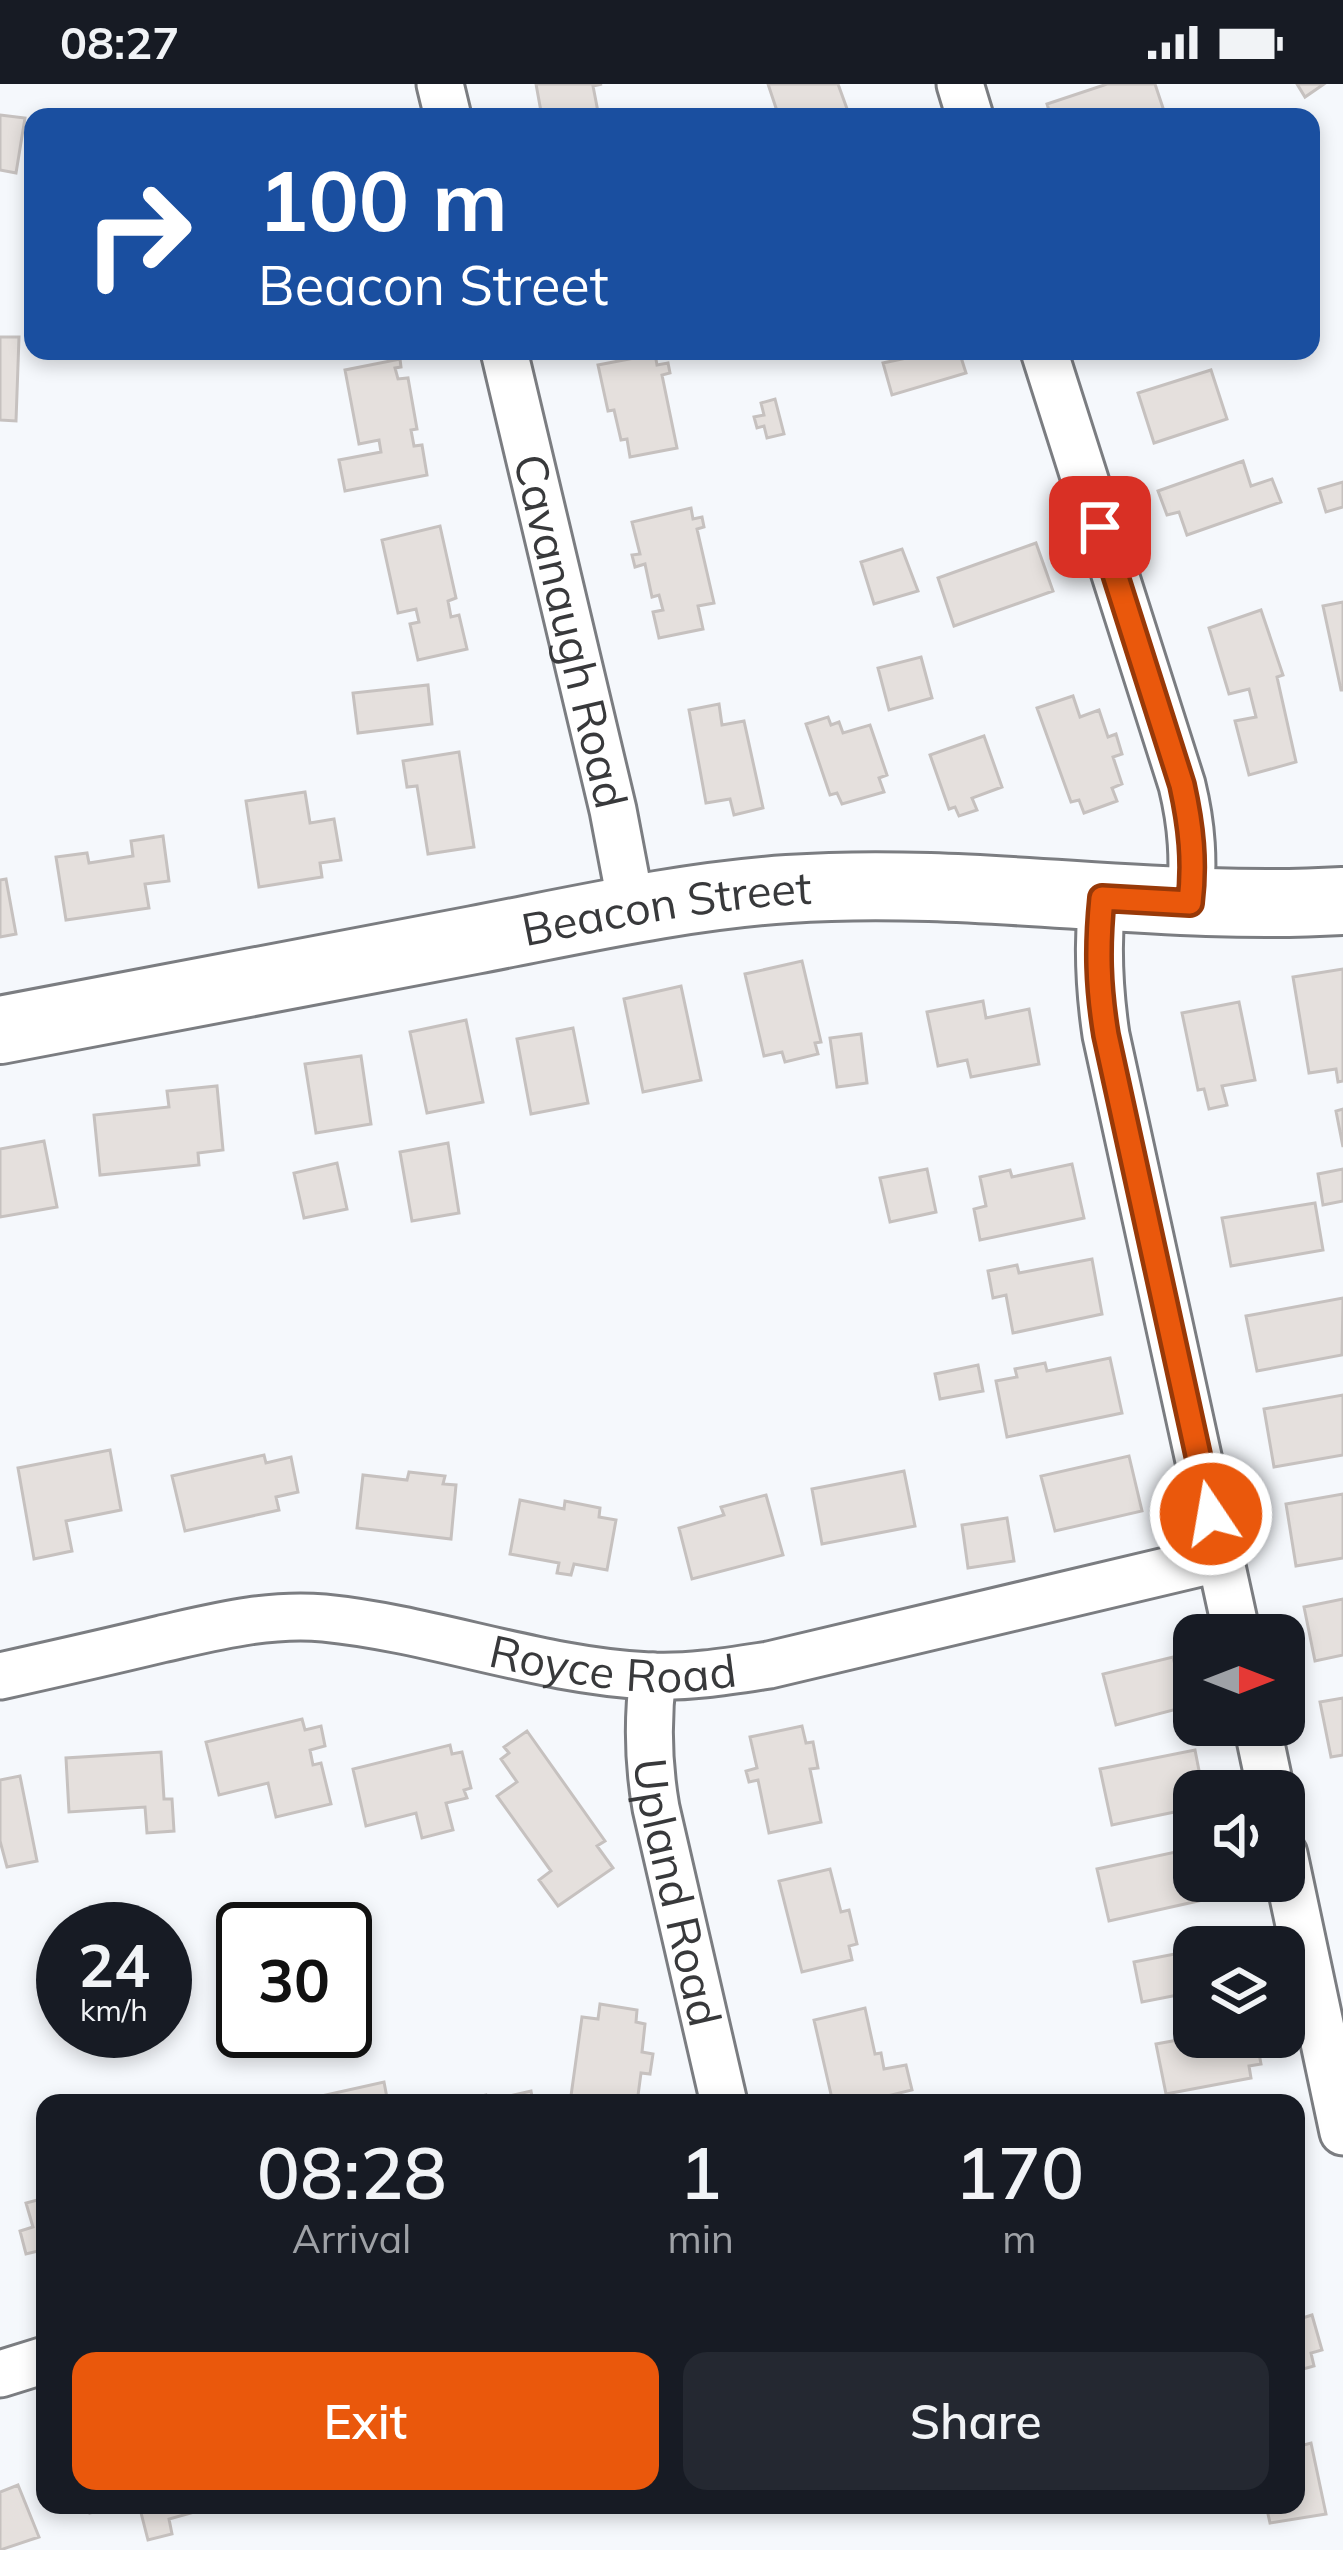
<!DOCTYPE html>
<html lang="en">
<head>
<meta charset="utf-8">
<style>
  :root { --surface:#171b24; --page:#242831; --text:#f1f3f6; --muted:#9ea1a6; --accent:#ea580c }
  body { margin:0; font-family:Mulish,sans-serif; background:var(--page); color:var(--text); height:100vh; display:flex; flex-direction:column; font-size:45px; white-space:nowrap }
  * { box-sizing:border-box; margin:0 }
  p { font-size:39px; color:var(--muted) }
  .icon { flex:none; width:66px; height:66px; fill:none; stroke:currentColor; stroke-width:2; stroke-linecap:round; stroke-linejoin:round }
  .map { position:relative; flex:1; overflow:hidden }
  .details { position:absolute; left:36px; top:2010px; width:1269px; height:420px; display:flex; flex-direction:column; background:var(--surface); border-radius:24px; box-shadow:0 6px 18px #0003 }
  .details>* { flex:none }
  .banner { position:absolute; left:24px; top:24px; width:1296px; height:252px; border-radius:24px; box-shadow:0 6px 18px #0003; background:#1a4fa0; color:#fff; overflow:hidden }
  .needle { width:78px; rotate:90deg }
  .tools { position:absolute; left:1173px; top:1530px; display:grid; gap:24px }
  .tools a { display:grid; place-items:center; width:132px; height:132px; border-radius:24px; background:var(--surface); box-shadow:0 6px 18px #0003; font-size:60px }
  .speed { position:absolute; left:36px; top:1818px; display:flex; gap:24px; font-size:60px; font-weight:700; text-align:center }
  .speed>* { display:grid; place-content:center; width:156px; height:156px; border-radius:50%; background:var(--surface); box-shadow:0 6px 18px #0003; line-height:1 }
  .speed small { font-size:30px; font-weight:400 }
  .speed .limit { border:6px solid #111; border-radius:18px; background:#fff; color:#111 }
  .pin { position:absolute; display:grid; place-items:center; width:102px; height:102px; color:#fff; margin:-51px; border-radius:24px; box-shadow:0 6px 18px #0006 }
  .me { position:absolute; width:132px; margin:-66px; rotate:348deg; stroke-linejoin:round; filter:drop-shadow(0 0 9px #0008) }
  .turn { display:flex; align-items:center; gap:42px; height:252px; padding:0 36px; font-size:54px }
  .turn .icon { width:156px; height:156px; stroke-width:2.5 }
  .turn b { display:block; font-size:84px; line-height:102px }
  .eta { display:flex; justify-content:space-evenly; align-items:center; height:204px; text-align:center }
  .eta b { font-size:72px; font-weight:600; line-height:84px }
  .action { display:flex; gap:24px; margin-top:auto; padding:24px 36px }
  .action a { flex:1; height:138px; border-radius:24px; background:var(--accent); color:#fff; font-size:48px; font-weight:600; line-height:138px; text-align:center }
  .action a+a { background:var(--page); color:var(--text) }
  .status { display:flex; justify-content:space-between; align-items:center; height:84px; padding:0 60px; background:var(--surface); direction:ltr }
  .status svg { height:33px; fill:currentColor }
  .map>svg:first-child { display:block }
  .building { fill:#e5e0dd; stroke:#c6c1bf; stroke-width:3 }
  .lines { fill:none; stroke-linecap:round; stroke-linejoin:round }
  .street-casing { stroke:#7b7d81; stroke-width:51 }
  .secondary-casing { stroke:#7b7d81; stroke-width:72 }
  .street { stroke:#fff; stroke-width:45 }
  .secondary { stroke:#fff; stroke-width:66 }
  .route-casing { stroke:#983908; stroke-width:30 }
  .route { stroke:#ea580c; stroke-width:21 }
  .labels { text-anchor:middle; stroke-width:9; stroke-linejoin:round; paint-order:stroke }
  .street-label { font-size:45px; fill:#38393b; stroke:#fff }
</style>
</head>
<body>
<div class="status"><b>08:27</b><svg viewBox="0 0 49 12"><path d="M0 12V9h3v3zM5 12V6h3v6zM10 12V3h3v9zM15 12V0h3v12zM26 1h20v11H26zM47 4h2v5h-2z"/></svg></div>
<div class="map">
<svg width="1343" height="2466" viewBox="0 0 1343 2466">
  <rect width="100%" height="100%" fill="#f5f8fc"/>
  <!-- building -->
  <path class="building" d="M 536,0 L 602,0 L 593,2 L 599,33 L 542,33 Z
    M 768,0 L 838,0 L 850,33 L 779,33 Z
    M 1107,0 L 1155,0 L 1166,33 L 1051,33 L 1047,20 Z
    M 1297,0 L 1324,0 L 1305,13 Z
    M 0,31 L 25,34 L 16,89 L 0,86 Z
    M 0,253 L 19,253 L 16,337 L 0,336 Z
    M 904,267 L 959,267 L 966,289 L 892,311 L 883,279 L 906,274 Z
    M 655,270 L 657,281 L 668,279 L 670,289 L 662,291 L 677,364 L 630,373 L 627,355 L 621,356 L 614,326 L 608,327 L 598,281 Z
    M 400,275 L 401,283 L 395,284 L 398,295 L 408,294 L 417,345 L 411,346 L 414,362 L 422,361 L 427,391 L 345,407 L 339,376 L 381,368 L 379,356 L 359,360 L 345,286 Z
    M 1211,286 L 1227,335 L 1154,359 L 1138,309 Z
    M 775,315 L 784,350 L 767,354 L 764,342 L 757,344 L 754,333 L 764,331 L 761,319 Z
    M 1243,377 L 1251,402 L 1272,395 L 1281,418 L 1187,451 L 1179,428 L 1167,431 L 1158,407 Z
    M 1343,398 L 1343,423 L 1326,428 L 1319,405 Z
    M 691,424 L 693,435 L 702,433 L 704,443 L 697,445 L 714,519 L 698,522 L 703,545 L 659,554 L 653,528 L 663,526 L 659,511 L 652,513 L 645,480 L 635,483 L 632,471 L 640,470 L 632,438 Z
    M 440,442 L 456,514 L 448,517 L 451,533 L 459,531 L 467,565 L 418,576 L 410,540 L 419,538 L 416,525 L 398,529 L 382,456 Z
    M 1036,459 L 1053,507 L 954,542 L 938,494 Z
    M 902,465 L 918,507 L 874,520 L 861,478 Z
    M 1343,518 L 1343,606 L 1341,606 L 1323,522 Z
    M 1261,526 L 1283,591 L 1277,593 L 1296,678 L 1249,691 L 1235,637 L 1256,633 L 1249,605 L 1229,610 L 1209,544 Z
    M 921,573 L 932,614 L 889,626 L 878,584 Z
    M 428,601 L 432,640 L 358,649 L 353,609 Z
    M 1073,612 L 1080,633 L 1099,626 L 1108,653 L 1116,650 L 1122,670 L 1113,673 L 1122,700 L 1112,704 L 1117,717 L 1084,729 L 1079,716 L 1071,718 L 1037,624 Z
    M 719,620 L 722,641 L 744,637 L 763,724 L 734,731 L 730,715 L 706,719 L 689,626 Z
    M 828,633 L 831,641 L 839,638 L 843,649 L 870,641 L 887,691 L 879,694 L 884,708 L 842,720 L 837,709 L 830,711 L 806,640 Z
    M 984,652 L 1002,703 L 972,714 L 977,726 L 959,732 L 955,723 L 949,725 L 930,671 Z
    M 459,668 L 474,763 L 428,770 L 417,702 L 407,703 L 403,677 Z
    M 305,708 L 310,739 L 334,735 L 341,776 L 320,779 L 322,793 L 259,803 L 246,717 Z
    M 163,752 L 169,797 L 145,800 L 149,824 L 66,836 L 56,773 L 87,769 L 89,779 L 133,772 L 131,757 Z
    M 6,795 L 16,850 L 0,853 L 0,796 Z
    M 802,877 L 821,958 L 815,959 L 818,970 L 785,978 L 782,968 L 764,972 L 745,890 Z
    M 1343,885 L 1343,997 L 1338,998 L 1336,985 L 1309,989 L 1293,893 Z
    M 681,902 L 701,996 L 643,1008 L 624,915 Z
    M 983,917 L 986,934 L 1029,925 L 1039,980 L 971,993 L 967,976 L 938,982 L 927,928 Z
    M 1239,918 L 1255,996 L 1222,1002 L 1227,1021 L 1209,1025 L 1204,1005 L 1198,1006 L 1182,929 Z
    M 466,936 L 483,1018 L 427,1029 L 410,948 Z
    M 573,944 L 588,1019 L 531,1030 L 517,955 Z
    M 861,950 L 867,999 L 837,1003 L 830,954 Z
    M 361,972 L 371,1040 L 316,1049 L 305,980 Z
    M 217,1002 L 223,1066 L 198,1069 L 199,1081 L 100,1091 L 94,1031 L 169,1023 L 167,1007 Z
    M 1343,1025 L 1343,1063 L 1336,1027 Z
    M 44,1057 L 57,1123 L 0,1133 L 0,1065 Z
    M 448,1059 L 459,1129 L 412,1137 L 400,1068 Z
    M 337,1079 L 347,1125 L 304,1134 L 294,1089 Z
    M 1072,1080 L 1084,1134 L 980,1156 L 974,1125 L 986,1122 L 980,1093 L 1010,1086 L 1012,1093 Z
    M 927,1085 L 936,1128 L 890,1138 L 880,1094 Z
    M 1343,1085 L 1343,1117 L 1323,1121 L 1318,1090 Z
    M 1315,1119 L 1323,1166 L 1231,1182 L 1222,1134 Z
    M 1092,1175 L 1102,1230 L 1013,1249 L 1006,1211 L 993,1214 L 988,1187 L 1017,1181 L 1019,1189 Z
    M 1343,1214 L 1342,1271 L 1257,1287 L 1246,1232 Z
    M 1110,1274 L 1122,1329 L 1007,1353 L 996,1297 L 1017,1293 L 1015,1285 L 1045,1279 L 1047,1287 Z
    M 978,1281 L 983,1307 L 940,1315 L 935,1290 Z
    M 1343,1311 L 1343,1371 L 1274,1383 L 1264,1325 Z
    M 110,1366 L 121,1426 L 66,1437 L 72,1467 L 34,1475 L 18,1384 Z
    M 264,1371 L 266,1379 L 291,1373 L 298,1408 L 276,1413 L 279,1426 L 185,1447 L 172,1392 Z
    M 1129,1372 L 1142,1427 L 1055,1447 L 1041,1392 Z
    M 904,1387 L 915,1442 L 822,1460 L 812,1405 Z
    M 409,1388 L 445,1392 L 443,1400 L 456,1401 L 451,1455 L 357,1444 L 363,1391 L 407,1396 Z
    M 1343,1410 L 1343,1474 L 1296,1482 L 1286,1420 Z
    M 766,1411 L 783,1471 L 692,1495 L 679,1444 L 724,1431 L 721,1423 Z
    M 520,1416 L 564,1425 L 565,1417 L 600,1424 L 599,1433 L 616,1436 L 607,1486 L 574,1480 L 571,1491 L 557,1489 L 559,1479 L 510,1470 Z
    M 1007,1434 L 1014,1477 L 968,1484 L 962,1441 Z
    M 1343,1515 L 1343,1571 L 1315,1577 L 1304,1523 Z
    M 1173,1573 L 1185,1623 L 1116,1641 L 1103,1590 Z
    M 1343,1614 L 1343,1671 L 1331,1673 L 1320,1618 Z
    M 302,1635 L 305,1646 L 321,1642 L 325,1662 L 310,1666 L 313,1681 L 321,1679 L 331,1720 L 276,1733 L 268,1699 L 219,1711 L 206,1658 Z
    M 802,1642 L 806,1659 L 813,1658 L 818,1684 L 810,1685 L 821,1738 L 769,1749 L 758,1696 L 749,1698 L 746,1687 L 757,1684 L 750,1653 Z
    M 527,1647 L 605,1757 L 597,1762 L 613,1784 L 558,1822 L 539,1796 L 551,1787 L 497,1712 L 517,1698 L 501,1675 L 509,1669 L 504,1663 Z
    M 450,1661 L 452,1670 L 462,1668 L 471,1704 L 464,1706 L 467,1714 L 446,1719 L 453,1746 L 422,1754 L 416,1729 L 366,1742 L 353,1685 Z
    M 1195,1666 L 1203,1707 L 1194,1707 L 1194,1724 L 1112,1741 L 1100,1685 Z
    M 161,1668 L 164,1715 L 172,1715 L 174,1747 L 147,1749 L 145,1723 L 69,1728 L 66,1674 Z
    M 20,1692 L 37,1777 L 7,1783 L 0,1757 L 0,1696 Z
    M 1194,1764 L 1194,1797 L 1203,1797 L 1207,1815 L 1109,1837 L 1097,1785 Z
    M 830,1785 L 841,1828 L 849,1826 L 857,1860 L 849,1862 L 852,1876 L 802,1888 L 779,1797 Z
    M 1185,1868 L 1193,1908 L 1142,1918 L 1134,1878 Z
    M 600,1920 L 637,1926 L 636,1938 L 645,1940 L 642,1968 L 653,1970 L 650,1990 L 641,1989 L 637,2019 L 570,2019 L 582,1933 L 598,1935 Z
    M 865,1924 L 875,1970 L 881,1969 L 884,1985 L 906,1981 L 912,2006 L 859,2019 L 833,2019 L 814,1936 Z
    M 1194,1953 L 1256,1953 L 1261,1980 L 1249,1982 L 1251,1994 L 1166,2010 L 1156,1960 Z
    M 384,1998 L 388,2019 L 299,2019 L 299,2017 Z
    M 531,2007 L 533,2019 L 451,2019 L 486,2011 L 488,2017 Z
    M 45,2114 L 45,2175 L 41,2176 L 38,2167 L 26,2170 L 20,2147 L 33,2143 L 26,2119 Z
    M 1312,2231 L 1322,2266 L 1311,2269 L 1314,2282 L 1296,2287 L 1296,2236 Z
    M 1311,2359 L 1326,2430 L 1270,2439 L 1266,2421 L 1296,2421 L 1296,2363 Z
    M 18,2401 L 39,2453 L 0,2466 L 0,2408 Z
    M 89,2421 L 125,2421 L 90,2429 Z
    M 139,2421 L 189,2421 L 191,2429 L 169,2435 L 172,2450 L 148,2456 Z"/>
  <g class="lines">
    <!-- street casing -->
    <g class="street-casing">
      <g id="street">
        <path d="M 440,0 L 448,33"/>
        <path d="M 960,0 L 970,33"/>
        <path id="s1" d="M 504,267 L 613,726 L 632,826"/>
        <path d="M 1044,267 L 1182,701 C 1192,742 1194,777 1190,819"/>
        <path d="M 1102,814 C 1097,862 1099,904 1106,951 L 1237,1551"/>
        <path id="s2" d="M 0,1592 C 54,1580 107,1568 161,1555 C 215,1543 268,1529 324,1534 C 434,1545 540,1587 650,1592 C 689,1594 730,1587 769,1581 L 1221,1474"/>
        <path id="s3" d="M 653,1592 C 647,1638 648,1678 656,1724 L 724,2019"/>
        <path d="M 1257,1641 L 1271,1707"/>
        <path d="M 1284,1770 L 1343,2048"/>
        <path d="M 0,2290 L 45,2276"/>
      </g>
    </g>
    <!-- secondary casing -->
    <g class="secondary-casing">
      <g id="secondary">
        <path id="s4" d="M 0,946 C 158,916 316,886 474,856 C 578,836 683,812 788,805 C 973,792 1158,828 1343,817"/>
      </g>
    </g>
    <!-- street -->
    <use href="#street" class="street"/>
    <!-- secondary -->
    <use href="#secondary" class="secondary"/>
  </g>
  <g class="lines">
    <!-- route casing -->
    <g class="route-casing">
      <path id="route" d="M 1100,443 L 1182,701 C 1191,742 1195,778 1190,819 L 1102,814 C 1097,864 1098,902 1106,951 L 1211,1430"/>
    </g>
    <!-- route -->
    <use href="#route" class="route"/>
  </g>
  <g class="labels">
    <!-- street labels -->
    <g class="street-label">
      <text dy="16" stroke="none"><textPath href="#s1" startOffset="288">Cavanaugh Road</textPath></text>
      <text dy="16" stroke="none"><textPath href="#s4" startOffset="678">Beacon Street</textPath></text>
      <text dy="16" stroke="none"><textPath href="#s2" startOffset="624">Royce Road</textPath></text>
      <text dy="16" stroke="none"><textPath href="#s3" startOffset="219">Upland Road</textPath></text>
    </g>
  </g>
</svg>
<div class="tools">
<a><svg class="needle" viewBox="-14 -14 28 28"><path d="M0-13l5 13h-10z" fill="#e53935"/><path d="M0 13l5-13h-10z" fill="#9ea1a6"/></svg></a>
<a><svg class="icon" aria-label="sound" viewBox="0 0 24 24"><path d="M4 9h4l5-4v14l-5-4H4zM17 9q2 3 0 6"/></svg></a>
<a><svg class="icon" aria-label="layers" viewBox="0 0 24 24"><path d="M12 4l9 5-9 5-9-5zM3 14l9 5 9-5"/></svg></a>
</div>
<div class="speed"><div>24<small>km/h</small></div><div class="limit">30</div></div>
<div class="pin" style="left:1100px;top:443px;background:#d93025"><svg class="icon" aria-label="arrive" viewBox="0 0 24 24"><path d="M6 21V4h12l-3 4 3 4H6"/></svg></div>
<svg class="me" style="left:1211px;top:1430px" viewBox="-20 -20 40 40"><circle r="17" fill="#ea580c" stroke="#fff" stroke-width="3"/><path d="M0-11L8 9 0 5-8 9z" fill="#fff"/></svg>
<div class="banner">
<div class="turn"><svg class="icon" aria-label="right" viewBox="0 0 24 24"><path d="M7 20v-9h11M14 6l5 5-5 5"/></svg><div><b>100 m</b>Beacon Street</div></div>
</div>
<section class="details">
<div class="eta">
<div><b>08:28</b><p>Arrival</p></div>
<div><b>1</b><p>min</p></div>
<div><b>170</b><p>m</p></div>
</div>
<div class="action"><a>Exit</a><a>Share</a></div>
</section>
</div>
</body>
</html>
